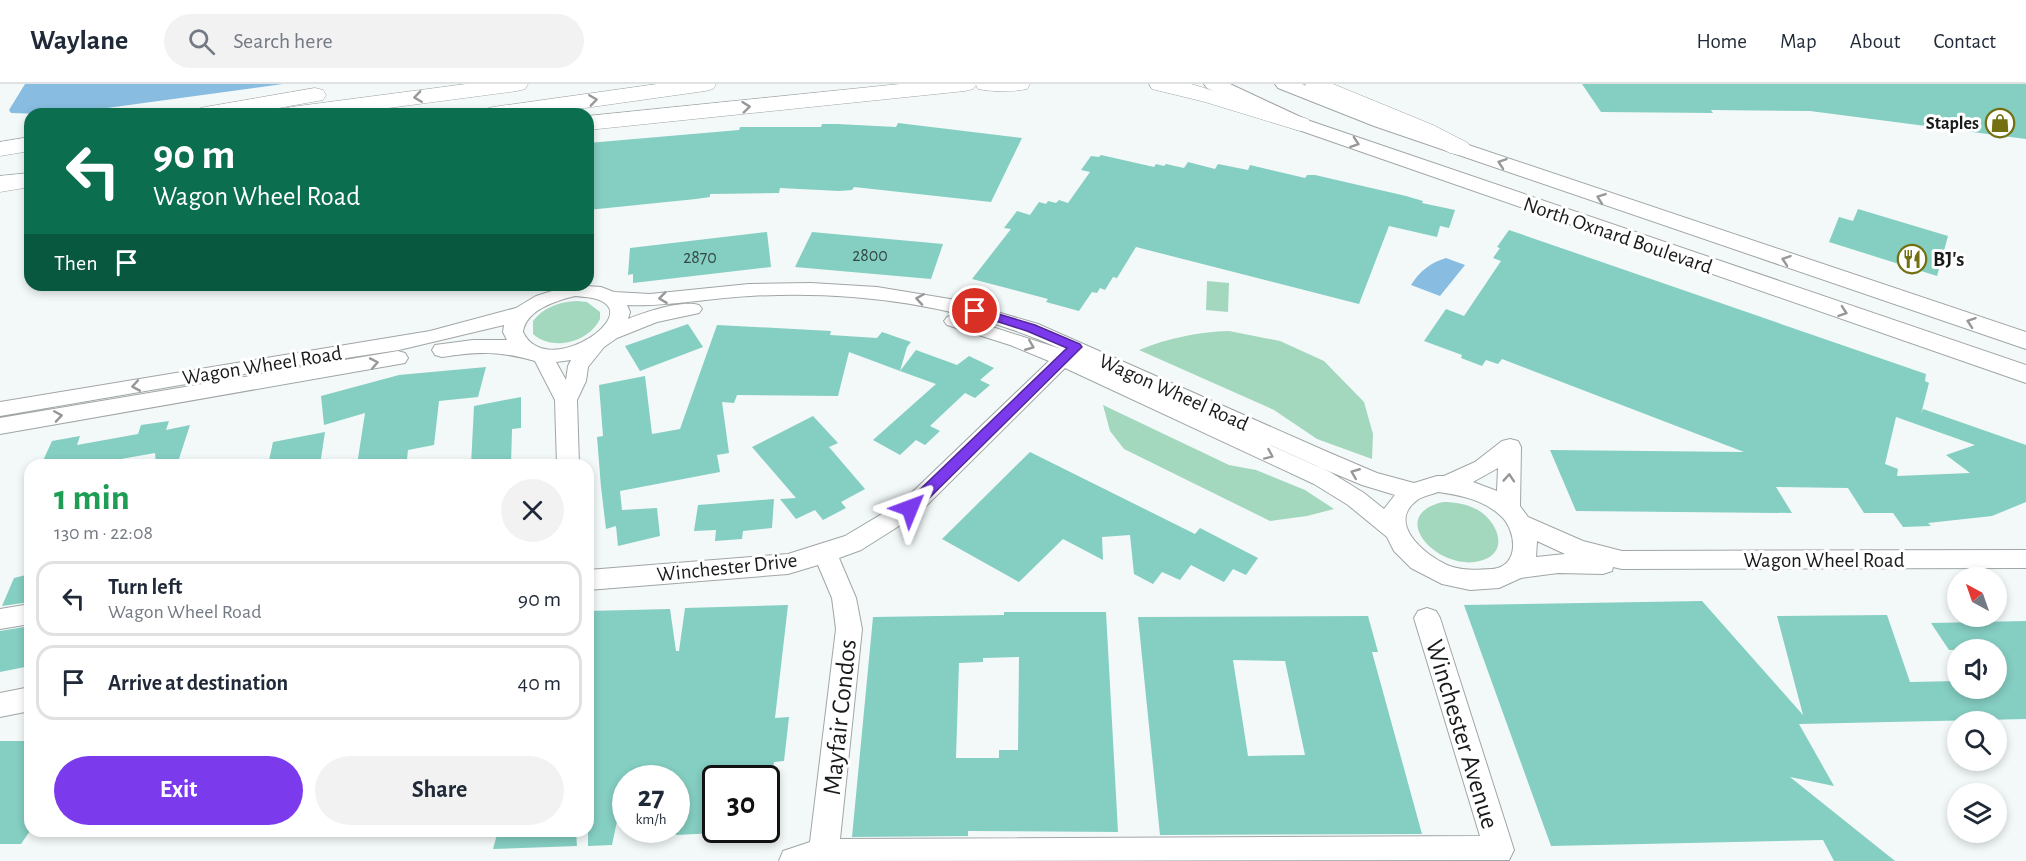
<!DOCTYPE html>
<html lang="en">
<head>
<meta charset="utf-8">
<style>
  :root { --surface:#fff; --page:#f2f2f3; --text:#1f2937; --muted:#747a83; --line:#e0e1e3; --accent:#7c3aed }
  body { margin:0; font-family:"Alegreya Sans",sans-serif; background:var(--page); color:var(--text); height:100vh; display:flex; flex-direction:column; font-size:22px; white-space:nowrap }
  * { box-sizing:border-box; margin:0 }
  p { font-size:20px; color:var(--muted) }
  .icon { flex:none; width:33px; height:33px; fill:none; stroke:currentColor; stroke-width:2; stroke-linecap:round; stroke-linejoin:round }
  .map { position:relative; flex:1; overflow:hidden }
  .panel { position:absolute; left:24px; top:375px; width:570px; height:378px; display:flex; flex-direction:column; background:var(--surface); border-radius:18px; box-shadow:0 3px 9px #0003 }
  .panel>* { flex:none }
  .banner { position:absolute; left:24px; top:24px; width:570px; height:183px; border-radius:18px; box-shadow:0 3px 9px #0003; background:#0b6e4f; color:#fff; overflow:hidden }
  .needle { width:39px; rotate:320deg }
  .tools { position:absolute; left:1947px; top:483px; display:grid; gap:12px }
  .tools a { display:grid; place-items:center; width:60px; height:60px; border-radius:50%; background:var(--surface); box-shadow:0 3px 9px #0003; font-size:30px }
  .speed { position:absolute; left:612px; top:681px; display:flex; gap:12px; font-size:30px; font-weight:700; text-align:center }
  .speed>* { display:grid; place-content:center; width:78px; height:78px; border-radius:50%; background:var(--surface); box-shadow:0 3px 9px #0003; line-height:1 }
  .speed small { font-size:15px; font-weight:400 }
  .speed .limit { border:3px solid #111; border-radius:9px; background:#fff; color:#111 }
  .pin { position:absolute; display:grid; place-items:center; width:51px; height:51px; color:#fff; margin:-26px; border:3px solid #fff; border-radius:50%; box-shadow:0 2px 6px #0007 }
  .me { position:absolute; width:66px; margin:-33px; rotate:46deg; stroke-linejoin:round; filter:drop-shadow(0 0 4px #0008) }
  .turn { display:flex; align-items:center; gap:21px; height:126px; padding:0 30px; font-size:27px }
  .turn .icon { width:78px; height:78px; stroke-width:2.5 }
  .turn b { display:block; font-size:42px; line-height:51px }
  .then { display:flex; align-items:center; height:57px; padding:0 30px; background:#0003; gap:12px; font-size:22px }
  .round { display:grid; place-items:center; flex:none; width:63px; height:63px; border-radius:32px; background:var(--page) }
  .overview { display:flex; align-items:center; justify-content:space-between; height:102px; padding:0 30px }
  h1 { font-size:36px; font-weight:700; line-height:45px; color:#1e9e55 }
  .button { display:flex; gap:12px; margin-top:auto; padding:12px 30px }
  .button a { flex:1; height:69px; border-radius:36px; background:var(--accent); color:#fff; font-size:24px; font-weight:700; line-height:69px; text-align:center }
  .button a+a { background:var(--page); color:var(--text) }
  ul { padding:0; list-style:none }
  li { display:flex; align-items:center; gap:18px; height:75px; margin:0 12px 9px; padding:0 18px; border:3px solid var(--line); border-radius:18px }
  li div { flex:1 }
  li b { display:block; font-size:22px }
  li em { font-style:normal }
  header { display:flex; align-items:center; gap:36px; box-sizing:border-box; height:84px; padding:0 30px; background:var(--surface); border-bottom:2px solid var(--line) }
  header strong { font-size:28px }
  nav { display:flex; gap:33px; margin-inline-start:auto; font-size:21px }
  .search { width:420px; height:54px; background:var(--page); display:flex; align-items:center; gap:15px; box-sizing:border-box; padding:0 21px; border-radius:33px; color:var(--muted); font-size:22px }
  .map>svg:first-child { display:block }
  .green { fill:#a3d8bf }
  .water { fill:#88bde1 }
  .building { fill:#85cec2; fill-rule:evenodd }
  .lines { fill:none; stroke-linecap:round; stroke-linejoin:round }
  .minor-casing { stroke:#a0a5a6; stroke-width:2 }
  .major-casing { stroke:#a0a5a6; stroke-width:2 }
  .highway-casing { stroke:#a0a5a6; stroke-width:1 }
  .minor { fill:#fff; fill-rule:evenodd }
  .major { fill:#fff; fill-rule:evenodd }
  .highway { fill:#fff; fill-rule:evenodd }
  .oneway { stroke:#989898 }
  .route { fill:#7c3aed; stroke:#51269a; stroke-width:1.5 }
  .labels { text-anchor:middle; stroke-width:6; stroke-linejoin:round; paint-order:stroke }
  .far-poi-label { font-size:18px; font-weight:bold; fill:#191b1b; stroke:#fff; text-anchor:end }
  .number-label { font-size:18px; fill:#344845 }
  .street-label { font-size:21px; fill:#191b1b; stroke:#fff }
  .poi-label { font-size:21px; font-weight:bold; fill:#191b1b; stroke:#fff; text-anchor:start }
  .near-street-label { font-size:26px; fill:#191b1b; stroke:#fff }
</style>
</head>
<body>
<header>
<strong>Waylane</strong>
<div class="search"><svg class="icon" aria-label="search" viewBox="0 0 24 24"><circle cx="10" cy="10" r="6"/><path d="M15 15l6 6"/></svg>Search here</div>
<nav><a>Home</a><a>Map</a><a>About</a><a>Contact</a></nav>
</header>
<div class="map">
<svg width="2026" height="777" viewBox="0 0 2026 777">
  <rect width="100%" height="100%" fill="#f3f9f9"/>
  <!-- green -->
  <path class="green" d="M 1207,197 L 1229,199 L 1228,228 L 1206,226 Z
    M 577,217 L 587,218 L 600,228 L 600,235 C 589,258 553,268 533,250 L 533,237 C 544,223 559,218 577,217 Z
    M 1229,247 L 1280,257 L 1324,277 L 1364,318 L 1373,350 L 1372,375 L 1317,355 L 1274,326 L 1139,266 C 1169,254 1197,248 1229,247 Z
    M 1103,321 L 1229,381 L 1256,386 L 1305,406 L 1334,425 L 1307,432 L 1270,437 L 1124,365 L 1110,347 Z
    M 1443,418 C 1455,418 1467,420 1478,426 C 1497,437 1510,467 1483,476 C 1442,491 1383,432 1443,418 Z"/>
  <!-- water -->
  <path class="water" d="M 25,0 L 283,0 L 107,24 L 42,30 L 11,29 L 9,26 Z
    M 1446,174 L 1465,181 L 1440,212 L 1411,201 C 1420,187 1430,179 1446,174 Z"/>
  <!-- building -->
  <path class="building" d="M 1582,0 L 2026,0 L 2026,55 L 1810,27 L 1711,26 L 1713,29 L 1601,28 Z
    M 898,39 L 1022,54 L 991,118 L 854,103 L 852,106 L 839,107 L 780,104 L 779,109 L 710,110 L 710,113 L 696,115 L 588,126 L 588,59 L 739,46 L 740,43 L 821,43 L 822,40 L 837,40 L 896,43 Z
    M 1101,71 L 1154,83 L 1156,80 L 1164,82 L 1166,80 L 1184,84 L 1188,78 L 1215,85 L 1218,80 L 1248,86 L 1250,81 L 1305,94 L 1307,91 L 1315,91 L 1406,112 L 1423,117 L 1422,119 L 1455,126 L 1449,144 L 1440,142 L 1437,153 L 1389,142 L 1359,220 L 1136,163 L 1117,194 L 1113,193 L 1105,206 L 1100,204 L 1097,209 L 1092,208 L 1079,227 L 1046,218 L 1048,215 L 972,195 L 1011,145 L 1004,144 L 1017,127 L 1030,131 L 1039,118 L 1046,120 L 1048,117 L 1056,119 L 1059,116 L 1068,119 L 1090,88 L 1081,86 L 1091,72 L 1099,73 Z
    M 1858,125 L 1948,152 L 1937,192 L 1829,158 L 1839,133 L 1853,137 Z
    M 1509,146 L 1926,290 L 1925,297 L 1929,299 L 1921,330 L 1923,325 L 2026,361 L 2026,418 L 1992,432 L 1928,439 L 1931,442 L 1903,443 L 1893,429 L 1864,429 L 1848,404 L 1776,403 L 1792,429 L 1576,427 L 1550,366 L 1744,368 L 1502,275 L 1498,280 L 1486,276 L 1482,282 L 1461,274 L 1462,271 L 1424,257 L 1446,225 L 1464,232 L 1501,177 L 1493,174 L 1500,164 L 1497,163 ZM 1896,333 L 1975,361 L 1946,371 L 1970,389 L 1897,392 L 1898,385 L 1885,380 Z
    M 767,148 L 771,183 L 633,199 L 633,190 L 628,191 L 630,164 Z
    M 812,148 L 943,160 L 931,195 L 795,183 Z
    M 688,240 L 703,263 L 640,287 L 625,262 Z
    M 717,241 L 831,247 L 830,251 L 877,254 L 882,248 L 911,258 L 907,263 L 900,287 L 849,268 L 838,312 L 737,311 L 734,319 L 722,318 L 729,369 L 717,371 L 720,388 L 620,407 L 622,426 L 657,424 L 660,452 L 618,462 L 616,442 L 606,445 L 601,403 L 597,353 L 603,352 L 599,301 L 645,292 L 652,350 L 680,345 Z
    M 916,266 L 957,281 L 969,272 L 994,284 L 980,296 L 990,301 L 975,314 L 965,309 L 930,342 L 940,347 L 925,361 L 916,356 L 900,371 L 873,356 L 936,300 L 900,287 Z
    M 486,283 L 478,313 L 439,317 L 434,361 L 408,366 L 407,375 L 372,381 L 357,381 L 365,329 L 324,341 L 321,312 L 399,291 Z
    M 521,313 L 521,344 L 512,345 L 511,381 L 471,381 L 474,322 Z
    M 813,332 L 838,359 L 829,363 L 865,405 L 841,418 L 846,424 L 823,436 L 815,426 L 796,435 L 780,415 L 796,414 L 752,363 Z
    M 169,337 L 166,346 L 190,341 L 177,381 L 156,381 L 155,369 L 87,381 L 41,381 L 52,357 L 80,352 L 77,361 L 138,350 L 141,341 Z
    M 325,348 L 320,381 L 268,381 L 273,358 Z
    M 1030,368 L 1195,450 L 1200,444 L 1258,474 L 1246,491 L 1233,485 L 1224,498 L 1191,481 L 1180,496 L 1162,488 L 1153,500 L 1134,490 L 1130,451 L 1102,453 L 1103,476 L 1063,455 L 1019,498 L 942,455 Z
    M 774,415 L 772,444 L 743,447 L 742,455 L 715,457 L 716,446 L 694,447 L 698,421 Z
    M 30,490 L 30,518 L 2,522 L 14,494 Z
    M 1702,517 L 1803,631 L 1777,532 L 1887,531 L 1910,598 L 1958,597 L 1958,604 L 1996,604 L 1996,566 L 1949,566 L 1931,539 L 2026,537 L 2026,635 L 1799,640 L 1834,702 L 1790,693 L 1895,777 L 1834,777 L 1823,756 L 1551,762 L 1464,521 Z
    M 788,521 L 775,634 L 789,633 L 784,677 L 774,678 L 772,694 L 716,694 L 716,749 L 676,751 L 676,694 L 626,694 L 612,761 L 588,762 L 588,527 L 670,525 L 676,567 L 679,567 L 685,524 Z
    M 1004,528 L 1106,528 L 1118,748 L 968,747 L 968,752 L 852,753 L 873,533 L 1004,531 ZM 1019,573 L 1018,666 L 999,666 L 999,674 L 956,674 L 959,579 L 983,578 L 983,574 Z
    M 1368,532 L 1378,568 L 1372,568 L 1422,750 L 1160,751 L 1138,533 ZM 1233,576 L 1285,577 L 1305,671 L 1248,672 Z
    M 30,542 L 30,582 L 0,588 L 0,547 Z
    M 0,657 L 30,657 L 30,747 L 21,760 L 0,760 Z
    M 498,747 L 576,747 L 577,762 L 493,765 Z"/>
  <g class="lines">
    <!-- minor casing -->
    <g class="minor-casing">
      <path id="minor" d="M 811,199 L 877,203 L 956,216 L 1038,240 L 1330,369 L 1377,389 L 1414,399 L 1437,392 L 1444,392 L 1475,378 L 1502,357 L 1510,355 L 1518,357 L 1521,363 L 1520,422 L 1528,433 L 1583,457 L 1622,467 L 2026,466 L 2026,484 L 1622,485 L 1613,483 L 1612,487 L 1603,490 L 1558,489 L 1521,494 L 1499,504 L 1470,506 L 1442,500 L 1411,484 L 1394,467 L 1387,453 L 1348,421 L 1314,400 L 1065,284 L 918,430 L 861,466 L 839,474 L 856,514 L 862,545 L 840,755 L 1480,752 L 1414,534 L 1418,527 L 1427,524 L 1436,527 L 1440,534 L 1514,766 L 1509,776 L 779,777 L 783,767 L 810,758 L 836,545 L 832,514 L 818,481 L 788,490 L 588,506 L 588,486 L 788,470 L 845,452 L 902,418 L 1049,277 L 1010,261 L 947,241 L 944,237 L 947,233 L 954,231 L 961,233 L 1061,265 C 964,221 856,206 750,212 C 709,214 668,223 627,221 L 630,228 L 628,235 C 646,228 681,216 699,221 L 702,225 L 699,229 L 657,238 L 617,254 L 604,263 L 588,283 L 586,297 L 577,316 L 579,381 L 557,381 L 555,316 L 535,277 C 500,267 479,267 442,273 L 435,271 L 432,266 L 435,261 L 473,256 L 507,256 L 503,248 L 504,241 L 399,266 L 273,285 L 0,332 L 0,318 L 430,247 L 516,224 L 536,212 L 571,201 L 601,203 L 614,208 L 650,210 L 749,200 ZM 575,212 C 585,213 598,213 606,220 C 630,240 544,293 523,248 C 526,226 555,217 575,212 ZM 1077,273 L 1314,381 L 1362,401 L 1395,411 L 1384,425 L 1364,409 L 1330,388 ZM 571,276 L 568,282 L 566,296 L 556,278 ZM 1498,384 L 1497,407 L 1473,398 ZM 1438,408 C 1460,411 1484,416 1501,432 C 1517,447 1520,483 1492,485 C 1476,486 1461,487 1447,481 C 1425,471 1387,440 1416,417 C 1422,412 1431,411 1438,408 ZM 1537,457 L 1565,470 L 1536,473 Z
        M 398,267 L 405,269 L 408,274 L 405,279 L 0,350 L 0,334 Z
        M 30,520 L 30,540 L 0,545 L 0,525 Z
        M 30,603 L 30,627 L 0,633 L 0,609 Z"/>
    </g>
    <!-- major casing -->
    <g class="major-casing">
      <path id="major" d="M 1204,0 L 1230,0 L 1307,36 L 2026,281 L 2026,299 L 1293,44 L 1207,4 Z
        M 1275,0 L 1302,0 L 1388,34 L 2026,248 L 2026,265 L 1374,42 L 1278,4 Z"/>
    </g>
    <!-- highway casing -->
    <g class="highway-casing">
      <path id="highway" d="M 466,0 L 528,0 L 525,5 L 517,7 L 343,30 L 279,30 L 283,25 L 291,23 Z
        M 657,0 L 716,0 L 713,5 L 705,7 L 542,30 L 481,30 L 485,25 L 493,23 Z
        M 900,0 L 1030,0 L 1027,5 C 1012,8 993,8 978,5 L 976,1 L 973,5 L 965,7 L 588,46 L 588,32 Z
        M 1149,0 L 1191,0 L 1308,35 L 1312,40 L 1308,45 L 1300,47 L 1205,18 L 1152,5 Z
        M 1305,0 L 1333,0 L 1433,41 L 1468,59 L 1471,64 L 1468,69 L 1459,71 L 1450,69 L 1416,51 L 1326,14 L 1308,5 Z
        M 315,4 L 323,6 L 326,11 L 323,16 L 245,30 L 193,30 L 197,25 L 205,23 Z
        M 30,53 L 30,67 L 0,72 L 0,58 Z
        M 30,89 L 30,103 L 0,108 L 0,92 Z"/>
    </g>
    <!-- minor -->
    <use href="#minor" class="minor"/>
    <!-- major -->
    <use href="#major" class="major"/>
    <!-- highway -->
    <use href="#highway" class="highway"/>
  </g>
  <!-- one-way arrows -->
  <defs><path id="oneway-chevron" d="M-2-3.5L2.5 0L-2 3.5" fill="none" stroke-width="1.6" stroke-linecap="round" stroke-linejoin="round" transform="scale(1.5)"/></defs>
  <g class="oneway">
    <use href="#oneway-chevron" transform="translate(418 13) rotate(172)"/>
    <use href="#oneway-chevron" transform="translate(593 16) rotate(-8)"/>
    <use href="#oneway-chevron" transform="translate(746 23) rotate(-6)"/>
    <use href="#oneway-chevron" transform="translate(1355 59) rotate(19)"/>
    <use href="#oneway-chevron" transform="translate(1502 79) rotate(-161)"/>
    <use href="#oneway-chevron" transform="translate(1601 114) rotate(-160)"/>
    <use href="#oneway-chevron" transform="translate(1786 176) rotate(-161)"/>
    <use href="#oneway-chevron" transform="translate(663 214) rotate(173)"/>
    <use href="#oneway-chevron" transform="translate(920 215) rotate(-171)"/>
    <use href="#oneway-chevron" transform="translate(1843 228) rotate(19)"/>
    <use href="#oneway-chevron" transform="translate(1971 238) rotate(-161)"/>
    <use href="#oneway-chevron" transform="translate(1030 262) rotate(22)"/>
    <use href="#oneway-chevron" transform="translate(374 279) rotate(-11)"/>
    <use href="#oneway-chevron" transform="translate(136 302) rotate(170)"/>
    <use href="#oneway-chevron" transform="translate(58 332) rotate(-9)"/>
    <use href="#oneway-chevron" transform="translate(1269 371) rotate(24)"/>
    <use href="#oneway-chevron" transform="translate(1355 389) rotate(-158)"/>
    <use href="#oneway-chevron" transform="translate(1509 394) rotate(-86)"/>
  </g>
  <!-- route -->
  <path class="route" d="M 975,223 L 1035,241 L 1080,260 L 1082,263 L 915,428 L 905,428 L 903,424 L 905,420 L 1067,264 L 1027,247 L 971,229 L 969,227 Z"/>
  <!-- icons -->
  <defs>
    <g id="shop-ring" transform="scale(1.5)"><circle r="9.5" fill="#fff" stroke="#727011" stroke-width="1.5"/><path d="M-5-2.5h2.3a2.7 3.5 0 0 1 5.4 0H5L5.5 6h-11ZM-1.5-2.5h3a1.5 2.3 0 0 0-3 0Z" fill="#727011"/></g>
    <g id="restaurant-ring" transform="scale(1.5)"><circle r="9.5" fill="#fff" stroke="#727011" stroke-width="1.5"/><path d="M-5-6h1v4h1v-4h1v4h1v-4h1v5L-1.5 .5V6h-2V.5L-5-1ZM5-6V6H3V1.5H1.5Q1.5-4 5-6Z" fill="#727011"/></g>
  </defs>
  <g fill-rule="evenodd">
    <use href="#shop-ring" x="2000" y="39"/>
    <use href="#restaurant-ring" x="1912" y="175"/>
  </g>
  <g class="labels">
    <!-- far-poi labels -->
    <g class="far-poi-label">
      <text x="1979" y="45">Staples</text>
    </g>
    <!-- number labels -->
    <g class="number-label">
      <text x="870" y="177">2800</text>
      <text x="700" y="179">2870</text>
    </g>
    <!-- street labels -->
    <g class="street-label">
      <text transform="translate(1618 151) rotate(19)" y="7">North Oxnard Boulevard</text>
      <text transform="translate(262 281) rotate(-9)" y="7">Wagon Wheel Road</text>
      <text transform="translate(1174 308) rotate(24)" y="7">Wagon Wheel Road</text>
      <text x="1824" y="483">Wagon Wheel Road</text>
      <text transform="translate(727 483) rotate(-6)" y="7">Winchester Drive</text>
    </g>
    <!-- poi labels -->
    <g class="poi-label">
      <text x="1933" y="182">BJ's</text>
    </g>
    <!-- near-street labels -->
    <g class="near-street-label">
      <text transform="translate(839 633) rotate(-84)" y="9">Mayfair Condos</text>
      <text transform="translate(1463 650) rotate(73)" y="9">Winchester Avenue</text>
    </g>
  </g>
</svg>
<div class="tools">
<a><svg class="needle" viewBox="-14 -14 28 28"><path d="M0-13l5 13h-10z" fill="#e53935"/><path d="M0 13l5-13h-10z" fill="#747a83"/></svg></a>
<a><svg class="icon" aria-label="sound" viewBox="0 0 24 24"><path d="M4 9h4l5-4v14l-5-4H4zM17 9q2 3 0 6"/></svg></a>
<a><svg class="icon" aria-label="search" viewBox="0 0 24 24"><circle cx="10" cy="10" r="6"/><path d="M15 15l6 6"/></svg></a>
<a><svg class="icon" aria-label="layers" viewBox="0 0 24 24"><path d="M12 4l9 5-9 5-9-5zM3 14l9 5 9-5"/></svg></a>
</div>
<div class="speed"><div>27<small>km/h</small></div><div class="limit">30</div></div>
<div class="pin" style="left:975px;top:227px;background:#d93025"><svg class="icon" aria-label="arrive" viewBox="0 0 24 24"><path d="M6 21V4h12l-3 4 3 4H6"/></svg></div>
<svg class="me" style="left:910px;top:424px" viewBox="-20 -20 40 40"><path d="M0-17L14 15 0 8-14 15z" fill="#7c3aed" stroke="#fff" stroke-width="4"/></svg>
<div class="banner">
<div class="turn"><svg class="icon" aria-label="left" viewBox="0 0 24 24"><path d="M17 20v-9H6M10 6l-5 5 5 5"/></svg><div><b>90 m</b>Wagon Wheel Road</div></div>
<div class="then">Then<svg class="icon" aria-label="arrive" viewBox="0 0 24 24"><path d="M6 21V4h12l-3 4 3 4H6"/></svg></div>
</div>
<section class="panel">
<div class="overview"><div><h1>1 min</h1><p>130 m · 22:08</p></div><a class="round"><svg class="icon" aria-label="close" viewBox="0 0 24 24"><path d="M6 6l12 12M18 6L6 18"/></svg></a></div>
<ul>
<li><svg class="icon" aria-label="left" viewBox="0 0 24 24"><path d="M17 20v-9H6M10 6l-5 5 5 5"/></svg><div><b>Turn left</b><p>Wagon Wheel Road</p></div><em>90 m</em></li>
<li><svg class="icon" aria-label="arrive" viewBox="0 0 24 24"><path d="M6 21V4h12l-3 4 3 4H6"/></svg><div><b>Arrive at destination</b></div><em>40 m</em></li>
</ul>
<div class="button"><a>Exit</a><a>Share</a></div>
</section>
</div>
</body>
</html>
